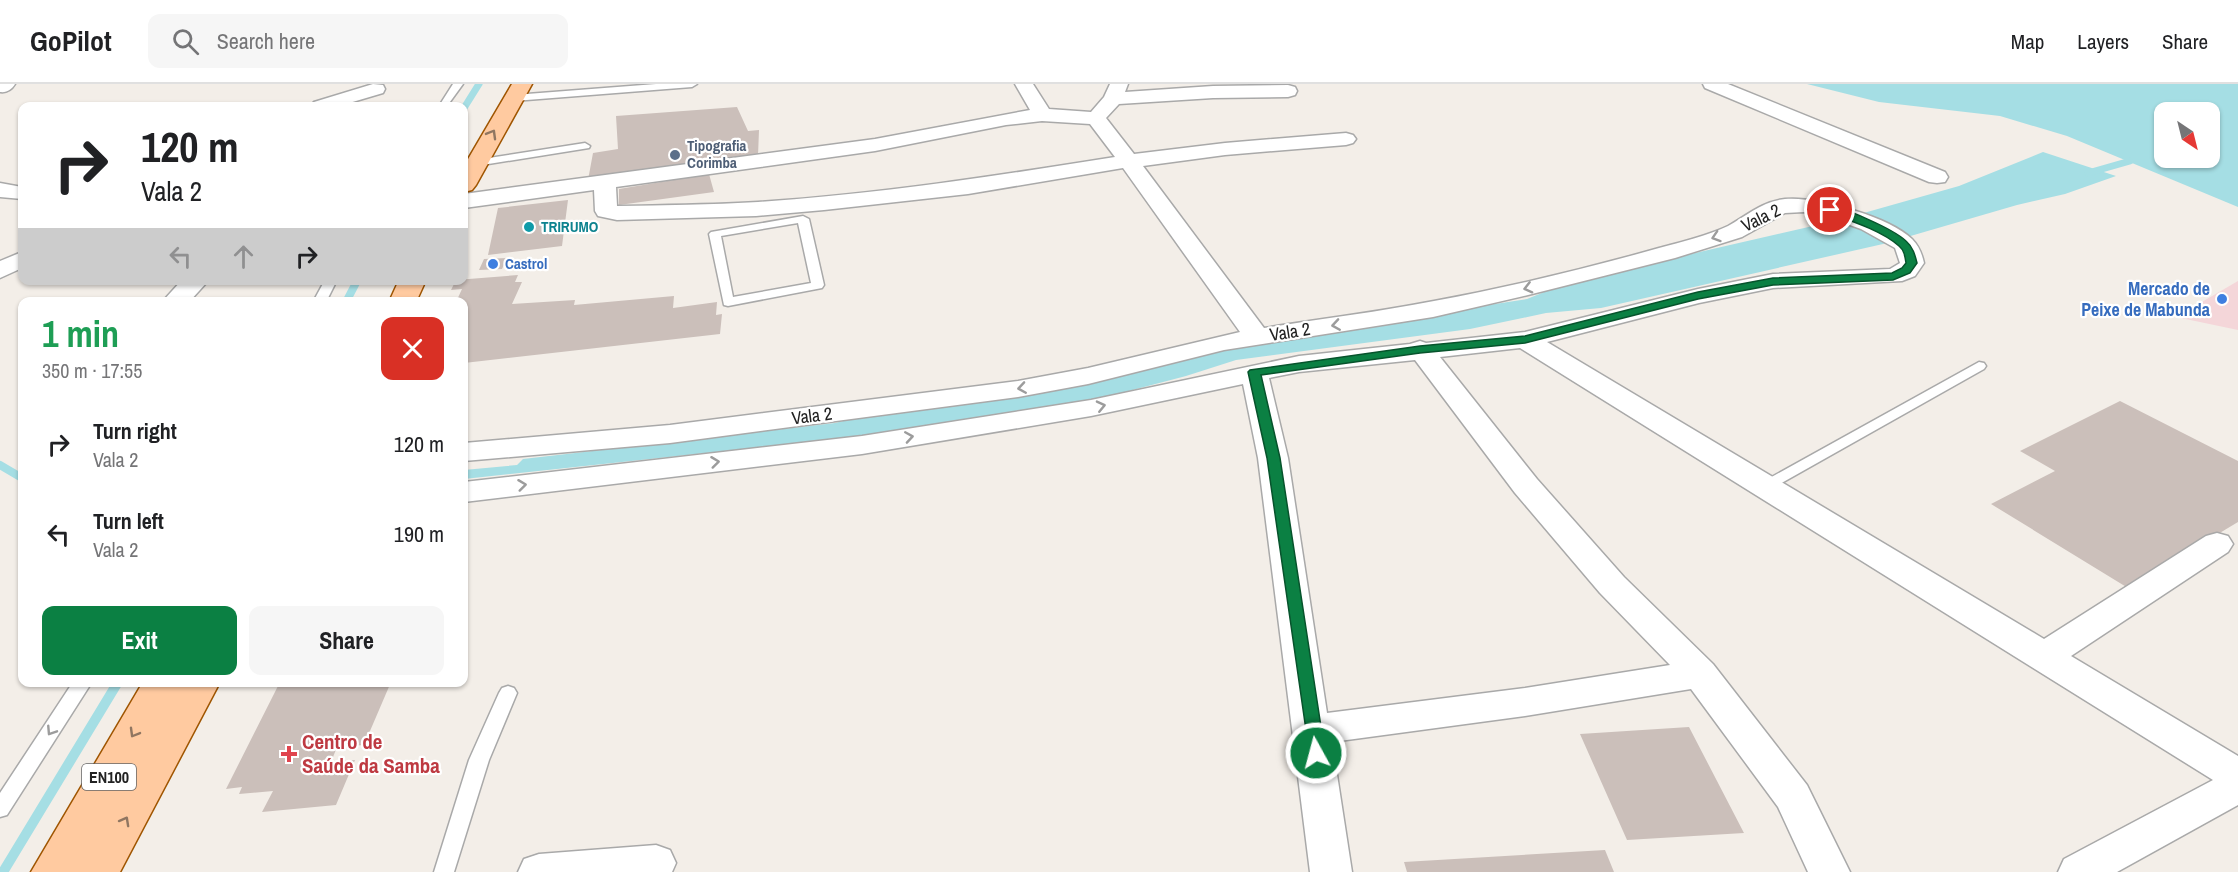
<!DOCTYPE html>
<html lang="en">
<head>
<meta charset="utf-8">
<style>
  :root { --surface:#fff; --page:#f6f6f6; --text:#202124; --muted:#757577; --line:#e0e0e0; --accent:#0b8043 }
  body { margin:0; font-family:"Archivo Narrow",sans-serif; background:var(--page); color:var(--text); height:100vh; display:flex; flex-direction:column; font-size:22px; white-space:nowrap }
  * { box-sizing:border-box; margin:0 }
  p { font-size:20px; color:var(--muted) }
  .icon { flex:none; width:33px; height:33px; fill:none; stroke:currentColor; stroke-width:2; stroke-linecap:round; stroke-linejoin:round }
  .map { position:relative; flex:1; overflow:hidden }
  .sheet { position:absolute; left:18px; top:213px; width:450px; height:390px; display:flex; flex-direction:column; background:var(--surface); border-radius:12px; box-shadow:0 2px 4px #0004 }
  .sheet>* { flex:none }
  .hud { position:absolute; left:18px; top:18px; width:450px; height:183px; border-radius:12px; box-shadow:0 2px 4px #0004; background:#fff; color:var(--text); overflow:hidden }
  .needle { width:39px; rotate:145deg }
  .tools { position:absolute; left:2154px; top:18px; display:grid; gap:12px }
  .tools a { display:grid; place-items:center; width:66px; height:66px; border-radius:12px; background:var(--surface); box-shadow:0 2px 4px #0004; font-size:30px }
  .pin { position:absolute; display:grid; place-items:center; width:51px; height:51px; color:#fff; margin:-26px; border:3px solid #fff; border-radius:50%; box-shadow:0 2px 6px #0007 }
  .me { position:absolute; width:66px; margin:-33px; rotate:353deg; stroke-linejoin:round; filter:drop-shadow(0 0 4px #0008) }
  .turn { display:flex; align-items:center; gap:21px; height:126px; padding:0 24px; font-size:27px }
  .turn .icon { width:78px; height:78px; stroke-width:2.5 }
  .turn b { display:block; font-size:42px; line-height:51px }
  .lanes { display:flex; align-items:center; height:57px; padding:0 24px; background:#0003; justify-content:center; gap:30px; direction:ltr }
  .lanes .off { opacity:.35 }
  .round { display:grid; place-items:center; flex:none; width:63px; height:63px; border-radius:12px; background:var(--page) }
  .overview { display:flex; align-items:center; justify-content:space-between; height:102px; padding:0 24px }
  h1 { font-size:36px; font-weight:700; line-height:45px; color:#1e9e55 }
  .action { display:flex; gap:12px; margin-top:auto; padding:12px 24px }
  .action a { flex:1; height:69px; border-radius:12px; background:var(--accent); color:#fff; font-size:24px; font-weight:700; line-height:69px; text-align:center }
  .action a+a { background:var(--page); color:var(--text) }
  ul { padding:0; list-style:none }
  li { display:flex; align-items:center; gap:18px; height:90px; padding:0 24px }
  li div { flex:1 }
  li b { display:block; font-size:22px }
  li em { font-style:normal }
  header { display:flex; align-items:center; gap:36px; box-sizing:border-box; height:84px; padding:0 30px; background:var(--surface); border-bottom:2px solid var(--line) }
  header strong { font-size:28px }
  nav { display:flex; gap:33px; margin-inline-start:auto; font-size:21px }
  .search { width:420px; height:54px; background:var(--page); display:flex; align-items:center; gap:15px; box-sizing:border-box; padding:0 21px; border-radius:12px; color:var(--muted); font-size:22px }
  .map>svg:first-child { display:block }
  .commercial { fill:#f4d6d9 }
  .water { fill:#a5dee4; fill-rule:evenodd }
  .lines { fill:none; stroke-linecap:round; stroke-linejoin:round }
  .stream-far2 { stroke:#a5dee4; stroke-width:7 }
  .stream-far1 { stroke:#a5dee4; stroke-width:8 }
  .stream { stroke:#a5dee4; stroke-width:10 }
  .building { fill:#cbbfba }
  .service-casing { stroke:#a9a9a9; stroke-width:3 }
  .minor-casing { stroke:#a9a9a9; stroke-width:3 }
  .primary-casing { stroke:#9f5500; stroke-width:3 }
  .service { fill:#fff; fill-rule:evenodd }
  .minor { fill:#fff; fill-rule:evenodd }
  .primary { fill:#ffcaa0; fill-rule:evenodd }
  .oneway { stroke:#907661 }
  .oneway2 { stroke:#9c9c9c }
  .route { fill:#0b8043; stroke:#07532c; stroke-width:1.5 }
  .service-dot { fill:#5c6f8a; stroke:#fff; stroke-width:2 }
  .culture-dot { fill:#0f9aa8; stroke:#fff; stroke-width:2 }
  .shop-dot { fill:#3f7fe0; stroke:#fff; stroke-width:2 }
  .health-dot { fill:#e0444e; stroke:#fff; stroke-width:2 }
  .labels { text-anchor:middle; stroke-width:4.5; stroke-linejoin:round; paint-order:stroke }
  .far-service-label { font-size:15px; font-weight:bold; fill:#4e5e75; stroke:#fff; text-anchor:start }
  .far-culture-label { font-size:15px; font-weight:bold; fill:#0d838f; stroke:#fff; text-anchor:start }
  .far-shop-label { font-size:15px; font-weight:bold; fill:#366cbe; stroke:#fff; text-anchor:start }
  .shield { fill:#fff; stroke:#646464; stroke-width:1.5 }
  .shield-label { font-size:16px; font-weight:bold; fill:#222 }
  .street-label { font-size:18px; fill:#222; stroke:#fff }
  .shop-label { font-size:18px; font-weight:bold; fill:#366cbe; stroke:#fff; text-anchor:end }
  .near-health-label { font-size:21px; font-weight:bold; fill:#be3a42; stroke:#fff; text-anchor:start }
</style>
</head>
<body>
<header>
<strong>GoPilot</strong>
<div class="search"><svg class="icon" aria-label="search" viewBox="0 0 24 24"><circle cx="10" cy="10" r="6"/><path d="M15 15l6 6"/></svg>Search here</div>
<nav><a>Map</a><a>Layers</a><a>Share</a></nav>
</header>
<div class="map">
<svg width="2238" height="788" viewBox="0 0 2238 788">
  <rect width="100%" height="100%" fill="#f3eee8"/>
  <!-- commercial -->
  <path class="commercial" d="M 2238,197 L 2238,246 L 2176,233 Z"/>
  <!-- water -->
  <path class="water" d="M 1807,0 L 2238,0 L 2238,123 L 2067,52 L 2000,32 L 1879,18 ZM 2210,28 L 2210,74 L 2164,74 L 2164,28 Z
    M 2043,68 L 2116,92 L 2065,110 L 2017,121 L 1883,160 L 1601,224 L 1546,229 L 1470,245 L 1236,276 L 1186,292 L 1102,314 L 1030,327 L 836,355 L 464,395 L 464,386 L 517,381 L 523,375 L 835,339 L 920,319 L 1222,262 L 1527,215 L 1569,198 L 1839,136 L 1959,102 Z"/>
  <g class="lines">
    <!-- stream-far2 -->
    <path class="stream-far2" d="M 464,24 L 479,0
      M 2088,89 L 2130,77
      M 356,198 L 357,196"/>
    <!-- stream-far1 -->
    <path class="stream-far1" d="M 346,218 L 357,197
      M 0,381 L 22,394"/>
    <!-- stream -->
    <path class="stream" d="M 3,788 L 118,598"/>
  </g>
  <!-- building -->
  <path class="building" d="M 737,23 L 748,47 L 759,46 L 758,72 L 588,96 L 593,69 L 618,65 L 616,32 Z
    M 709,90 L 714,108 L 619,121 L 619,105 Z
    M 568,116 L 562,162 L 488,171 L 498,124 Z
    M 507,174 L 502,185 L 479,186 L 484,175 Z
    M 518,191 L 515,198 L 522,198 L 512,220 L 575,216 L 574,221 L 674,212 L 673,224 L 717,218 L 716,231 L 722,230 L 720,250 L 464,279 L 464,218 L 456,218 L 462,205 L 451,206 L 456,196 Z
    M 2120,317 L 2238,377 L 2238,438 L 2128,504 L 1991,420 L 2055,387 L 2020,367 Z
    M 280,598 L 391,598 L 364,661 L 337,663 L 331,678 L 355,676 L 336,721 L 262,728 L 273,707 L 239,710 L 242,703 L 226,705 Z
    M 1689,643 L 1744,749 L 1627,756 L 1580,650 Z
    M 1605,766 L 1614,788 L 1407,788 L 1404,778 Z"/>
  <g class="lines">
    <!-- service casing -->
    <g class="service-casing">
      <path id="service" d="M 453,0 L 463,0 L 447,22 L 439,22 Z
        M 656,0 L 697,0 L 692,3 L 514,17 L 509,14 L 514,11 Z
        M 585,59 L 590,62 L 589,64 L 476,82 L 471,79 L 476,76 Z
        M 803,132 L 809,135 L 824,201 L 822,204 L 728,222 L 724,221 L 709,150 L 711,148 ZM 798,139 L 811,199 L 733,213 L 721,152 Z
        M 325,196 L 337,196 L 326,218 L 313,218 Z
        M 1979,278 L 1984,279 L 1986,282 L 1984,285 L 1769,406 L 1764,408 L 1756,403 L 1759,400 Z
        M 73,598 L 92,598 L 7,731 L 0,733 L 0,709 Z
        M 508,602 L 514,604 L 517,609 L 489,676 L 454,788 L 434,788 L 469,676 L 499,609 L 502,604 Z"/>
    </g>
    <!-- minor casing -->
    <g class="minor-casing">
      <path id="minor" d="M 0,0 L 15,0 C 12,5 7,9 0,8 Z
        M 373,0 L 383,1 L 385,5 L 383,9 L 339,22 L 311,22 L 314,18 Z
        M 1015,0 L 1033,0 L 1049,25 L 1091,28 L 1104,13 L 1110,0 L 1128,0 L 1125,8 L 1213,2 L 1288,1 L 1295,3 L 1297,7 L 1295,11 L 1288,13 L 1213,14 L 1119,20 L 1106,34 L 1134,70 L 1225,59 L 1346,49 L 1353,51 L 1356,55 L 1353,59 L 1346,61 L 1225,71 L 1143,82 L 1264,244 C 1320,235 1378,228 1434,217 C 1509,203 1585,185 1659,164 C 1681,158 1707,152 1728,142 C 1746,132 1763,117 1785,115 C 1816,112 1890,133 1912,155 C 1919,162 1922,170 1924,179 L 1915,192 L 1902,197 L 1773,204 L 1699,219 L 1547,258 L 2044,555 L 2206,452 L 2217,449 L 2228,452 L 2233,460 L 2228,468 L 2071,572 L 2238,672 L 2238,721 L 2117,788 L 2058,788 L 2064,775 L 2213,696 L 1520,264 L 1440,273 L 1537,395 L 1624,493 L 1713,580 L 1807,701 L 1850,788 L 1808,788 L 1778,723 L 1691,605 L 1525,632 L 1332,658 L 1352,788 L 1310,788 L 1258,374 L 1243,300 L 1091,332 L 862,370 L 464,418 L 464,398 L 862,352 L 1091,316 L 1299,272 L 1410,260 L 1420,257 L 1426,259 L 1525,248 L 1698,205 L 1773,190 L 1890,185 L 1900,179 L 1895,164 L 1861,145 L 1825,132 L 1804,128 L 1785,129 L 1742,153 L 1675,174 L 1528,211 L 1433,233 L 1224,266 L 1088,300 L 1018,313 L 670,359 L 464,377 L 464,359 L 670,341 L 1018,297 L 1088,284 L 1240,248 L 1123,84 L 968,110 L 824,126 L 756,132 L 617,136 L 598,132 L 595,127 L 594,106 L 464,124 L 464,110 L 875,55 L 1030,26 ZM 1042,37 L 1090,40 L 1115,73 C 996,92 878,110 758,118 C 711,121 664,121 617,122 L 616,103 L 875,67 L 1006,41 ZM 1415,276 L 1515,409 L 1600,509 L 1670,581 L 1525,604 L 1327,629 L 1288,374 L 1269,294 L 1299,288 Z
        M 1703,0 L 1728,0 L 1945,88 L 1948,93 L 1945,98 L 1937,99 L 1929,98 L 1705,4 Z
        M 0,99 L 22,103 L 22,115 L 0,113 Z
        M 22,168 L 22,184 L 0,194 L 0,177 Z
        M 182,196 L 209,196 L 189,218 L 162,218 Z
        M 656,761 L 670,766 L 676,779 L 672,788 L 518,788 L 524,775 L 539,770 Z"/>
    </g>
    <!-- primary casing -->
    <g class="primary-casing">
      <path id="primary" d="M 512,0 L 532,0 L 476,101 L 472,106 L 464,108 L 464,82 Z
        M 399,196 L 426,196 L 416,218 L 389,218 Z
        M 143,598 L 220,598 L 120,788 L 31,788 Z"/>
    </g>
    <!-- service -->
    <use href="#service" class="service"/>
    <!-- minor -->
    <use href="#minor" class="minor"/>
    <!-- primary -->
    <use href="#primary" class="primary"/>
  </g>
  <!-- one-way arrows -->
  <defs><path id="oneway-chevron" d="M-2-3.5L2.5 0L-2 3.5" fill="none" stroke-width="1.6" stroke-linecap="round" stroke-linejoin="round" transform="scale(1.5)"/></defs>
  <g class="oneway">
    <use href="#oneway-chevron" transform="translate(492 50) rotate(-60)"/>
    <use href="#oneway-chevron" transform="translate(134 649) rotate(120)"/>
    <use href="#oneway-chevron" transform="translate(125 737) rotate(-61)"/>
  </g>
  <g class="oneway2">
    <use href="#oneway-chevron" transform="translate(1716 153) rotate(162)"/>
    <use href="#oneway-chevron" transform="translate(1528 204) rotate(166)"/>
    <use href="#oneway-chevron" transform="translate(1336 241) rotate(171)"/>
    <use href="#oneway-chevron" transform="translate(1022 304) rotate(171)"/>
    <use href="#oneway-chevron" transform="translate(1101 322) rotate(-13)"/>
    <use href="#oneway-chevron" transform="translate(909 353) rotate(-9)"/>
    <use href="#oneway-chevron" transform="translate(715 378) rotate(-7)"/>
    <use href="#oneway-chevron" transform="translate(522 401) rotate(-7)"/>
    <use href="#oneway-chevron" transform="translate(51 647) rotate(123)"/>
  </g>
  <!-- route -->
  <path class="route" d="M 1826,123 C 1842,121 1894,146 1906,157 C 1913,163 1915,171 1917,179 L 1910,189 L 1893,196 L 1773,201 L 1698,215 L 1525,259 L 1420,269 L 1261,291 L 1280,374 L 1325,669 L 1322,674 L 1316,676 L 1310,674 L 1267,374 L 1248,288 L 1250,286 L 1420,262 L 1525,252 L 1698,208 L 1773,194 L 1892,189 L 1902,184 L 1906,179 C 1905,172 1904,166 1899,162 C 1881,146 1848,136 1826,128 Z"/>
  <!-- markers -->
  <circle class="service-dot" cx="675" cy="71" r="6"/>
  <circle class="culture-dot" cx="529" cy="143" r="6"/>
  <g class="shop-dot">
    <circle cx="493" cy="180" r="6"/>
    <circle cx="2222" cy="215" r="6"/>
  </g>
  <path class="health-dot" d="M286 661h6v6h6v6h-6v6h-6v-6h-6v-6h6z"/>
  <g class="labels">
    <!-- far-service labels -->
    <g class="far-service-label">
      <text x="687" y="67">Tipografia<tspan x="687" dy="17">Corimba</tspan></text>
    </g>
    <!-- far-culture labels -->
    <g class="far-culture-label">
      <text x="541" y="148">TRIRUMO</text>
    </g>
    <!-- far-shop labels -->
    <g class="far-shop-label">
      <text x="505" y="185">Castrol</text>
    </g>
    <!-- shield labels -->
    <rect class="shield" x="82" y="680" width="54" height="26" rx="4.5"/>
    <g class="shield-label">
      <text x="109" y="699">EN100</text>
    </g>
    <!-- street labels -->
    <g class="street-label">
      <text transform="translate(1761 134) rotate(-26)" y="6">Vala 2</text>
      <text transform="translate(1290 248) rotate(-9)" y="6">Vala 2</text>
      <text transform="translate(812 332) rotate(-7)" y="6">Vala 2</text>
    </g>
    <!-- shop labels -->
    <g class="shop-label">
      <text x="2210" y="211">Mercado de<tspan x="2210" dy="21">Peixe de Mabunda</tspan></text>
    </g>
    <!-- near-health labels -->
    <g class="near-health-label">
      <text x="302" y="665">Centro de<tspan x="302" dy="24">Saúde da Samba</tspan></text>
    </g>
  </g>
</svg>
<div class="tools">
<a><svg class="needle" viewBox="-14 -14 28 28"><path d="M0-13l5 13h-10z" fill="#e53935"/><path d="M0 13l5-13h-10z" fill="#757577"/></svg></a>
</div>
<div class="pin" style="left:1830px;top:126px;background:#d93025"><svg class="icon" aria-label="arrive" viewBox="0 0 24 24"><path d="M6 21V4h12l-3 4 3 4H6"/></svg></div>
<svg class="me" style="left:1316px;top:669px" viewBox="-20 -20 40 40"><circle r="17" fill="#0b8043" stroke="#fff" stroke-width="3"/><path d="M0-11L8 9 0 5-8 9z" fill="#fff"/></svg>
<div class="hud">
<div class="turn"><svg class="icon" aria-label="right" viewBox="0 0 24 24"><path d="M7 20v-9h11M14 6l5 5-5 5"/></svg><div><b>120 m</b>Vala 2</div></div>
<div class="lanes"><svg class="icon off" aria-label="left" viewBox="0 0 24 24"><path d="M17 20v-9H6M10 6l-5 5 5 5"/></svg><svg class="icon off" aria-label="ahead" viewBox="0 0 24 24"><path d="M12 20V5M6 11l6-6 6 6"/></svg><svg class="icon" aria-label="right" viewBox="0 0 24 24"><path d="M7 20v-9h11M14 6l5 5-5 5"/></svg></div>
</div>
<section class="sheet">
<div class="overview"><div><h1>1 min</h1><p>350 m · 17:55</p></div><a class="round" style="background:#d93025;color:#fff"><svg class="icon" aria-label="close" viewBox="0 0 24 24"><path d="M6 6l12 12M18 6L6 18"/></svg></a></div>
<ul>
<li><svg class="icon" aria-label="right" viewBox="0 0 24 24"><path d="M7 20v-9h11M14 6l5 5-5 5"/></svg><div><b>Turn right</b><p>Vala 2</p></div><em>120 m</em></li>
<li><svg class="icon" aria-label="left" viewBox="0 0 24 24"><path d="M17 20v-9H6M10 6l-5 5 5 5"/></svg><div><b>Turn left</b><p>Vala 2</p></div><em>190 m</em></li>
</ul>
<div class="action"><a>Exit</a><a>Share</a></div>
</section>
</div>
</body>
</html>
